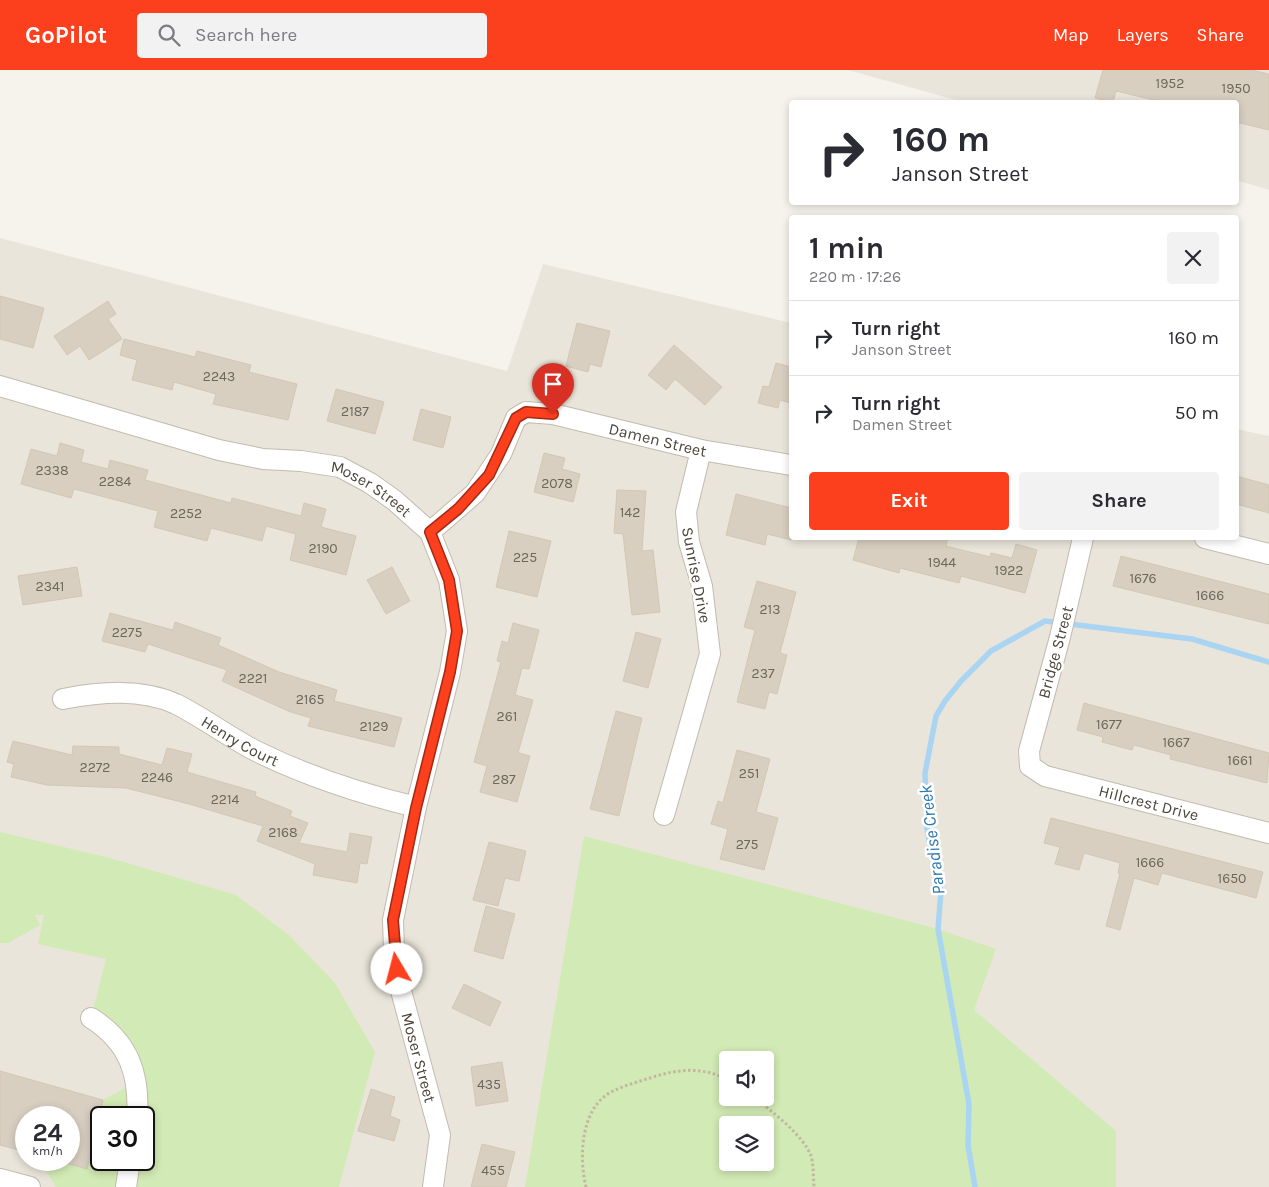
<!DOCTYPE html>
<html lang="en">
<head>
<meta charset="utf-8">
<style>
  :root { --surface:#fff; --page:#f2f2f3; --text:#2b2b33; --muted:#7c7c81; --line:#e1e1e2; --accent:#fc3f1d }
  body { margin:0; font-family:Karla,sans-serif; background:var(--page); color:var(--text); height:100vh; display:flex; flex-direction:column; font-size:19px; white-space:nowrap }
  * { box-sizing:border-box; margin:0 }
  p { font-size:16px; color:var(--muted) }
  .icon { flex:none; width:28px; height:28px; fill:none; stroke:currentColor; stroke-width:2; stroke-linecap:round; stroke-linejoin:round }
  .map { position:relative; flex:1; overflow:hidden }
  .sheet { position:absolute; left:789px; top:145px; width:450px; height:325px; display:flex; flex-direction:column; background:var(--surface); border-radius:5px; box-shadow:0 2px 8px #0003 }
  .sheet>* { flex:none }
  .banner { position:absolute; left:789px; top:30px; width:450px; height:105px; border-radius:5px; box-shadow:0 2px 8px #0003; background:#fff; color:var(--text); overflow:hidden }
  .buttons { position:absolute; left:719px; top:981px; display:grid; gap:10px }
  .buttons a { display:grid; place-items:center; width:55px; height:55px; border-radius:5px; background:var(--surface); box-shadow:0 2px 8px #0003; font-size:25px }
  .speed { position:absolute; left:15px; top:1036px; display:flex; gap:10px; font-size:25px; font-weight:700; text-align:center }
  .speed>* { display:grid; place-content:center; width:65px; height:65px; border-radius:50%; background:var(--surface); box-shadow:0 2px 8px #0003; line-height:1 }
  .speed small { font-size:12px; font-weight:400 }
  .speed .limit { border:2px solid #111; border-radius:8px; background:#fff; color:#111 }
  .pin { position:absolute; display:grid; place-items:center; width:42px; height:42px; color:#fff; margin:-51px -21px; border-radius:50% 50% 50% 0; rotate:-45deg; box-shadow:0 0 5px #0007 }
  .pin .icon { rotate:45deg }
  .me { position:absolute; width:55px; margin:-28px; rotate:352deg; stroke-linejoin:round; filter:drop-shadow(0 0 4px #0008) }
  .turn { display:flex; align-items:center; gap:18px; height:105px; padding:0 20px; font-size:22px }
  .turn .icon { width:65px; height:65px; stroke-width:2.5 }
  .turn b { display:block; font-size:35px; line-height:42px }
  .round { display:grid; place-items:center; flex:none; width:52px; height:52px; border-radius:5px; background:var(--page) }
  .overview { display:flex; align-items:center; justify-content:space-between; height:85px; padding:0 20px }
  h1 { font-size:30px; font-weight:700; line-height:38px }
  .action { display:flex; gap:10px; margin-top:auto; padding:10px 20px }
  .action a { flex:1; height:58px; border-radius:5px; background:var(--accent); color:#fff; font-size:20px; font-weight:700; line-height:58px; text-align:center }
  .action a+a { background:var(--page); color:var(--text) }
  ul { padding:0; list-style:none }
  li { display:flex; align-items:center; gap:15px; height:75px; padding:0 20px; border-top:1px solid var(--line) }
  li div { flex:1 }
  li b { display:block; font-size:19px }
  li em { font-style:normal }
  header { display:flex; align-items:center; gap:30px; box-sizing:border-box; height:70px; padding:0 25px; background:var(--accent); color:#fff }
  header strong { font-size:24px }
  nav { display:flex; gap:28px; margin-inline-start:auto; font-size:18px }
  .search { width:350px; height:45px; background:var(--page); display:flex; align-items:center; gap:12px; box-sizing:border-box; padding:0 18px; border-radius:5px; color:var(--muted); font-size:19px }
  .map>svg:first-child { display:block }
  .residential { fill:#eae5da; fill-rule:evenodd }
  .green { fill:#d2eab5; fill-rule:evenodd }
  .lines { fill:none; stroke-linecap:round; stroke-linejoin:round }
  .stream { stroke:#a9d4f2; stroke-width:5.5 }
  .building { fill:#d8cfc1; stroke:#d3c7b4 }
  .minor-casing { stroke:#c2bbae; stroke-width:22 }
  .path { stroke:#c4b79f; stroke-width:3; stroke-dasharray:2.5 2.5; stroke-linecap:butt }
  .minor { stroke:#fff; stroke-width:20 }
  .route-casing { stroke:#a42913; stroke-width:12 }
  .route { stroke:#fc3f1d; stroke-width:9 }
  .labels { text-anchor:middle; stroke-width:5; stroke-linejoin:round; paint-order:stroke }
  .number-label { font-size:14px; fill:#6e675b }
  .street-label { font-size:16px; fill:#4b4439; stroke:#fff }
  .water-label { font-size:18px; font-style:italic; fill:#2e7ab2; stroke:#fff }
</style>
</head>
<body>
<header>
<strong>GoPilot</strong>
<div class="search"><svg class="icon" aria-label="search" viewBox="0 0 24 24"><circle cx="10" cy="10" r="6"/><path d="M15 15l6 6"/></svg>Search here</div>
<nav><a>Map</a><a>Layers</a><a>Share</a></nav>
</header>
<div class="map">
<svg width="1269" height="1117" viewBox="0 0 1269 1117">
  <rect width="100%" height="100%" fill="#f6f3ec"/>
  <!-- residential -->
  <path class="residential" d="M 848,0 L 1269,0 L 1269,120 L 1236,110 L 1236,32 L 963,32 Z
    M 0,168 L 507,301 L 543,194 L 791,253 L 791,468 L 1236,468 L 1236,359 L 1269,366 L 1269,1117 L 0,1117 ZM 728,990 L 765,990 L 765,1028 L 728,1028 ZM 26,1048 L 69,1048 L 69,1090 L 26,1090 ZM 101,1048 L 144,1048 L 144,1090 L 101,1090 ZM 728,1055 L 765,1055 L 765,1092 L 728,1092 Z"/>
  <!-- green -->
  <path class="green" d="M 0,762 L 110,788 L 236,825 L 289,865 L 335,913 L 375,982 L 339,1117 L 56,1117 L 39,1090 L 55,1090 L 87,1099 L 103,1030 L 136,1012 L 91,948 L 106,889 L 38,874 L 44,845 L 35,845 L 40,855 L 8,873 L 0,873 ZM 101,1048 L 144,1048 L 144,1090 L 101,1090 Z
    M 584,766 L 938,859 L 996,879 L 974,940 L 1116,1061 L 1116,1117 L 525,1117 ZM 728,990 L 765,990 L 765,1028 L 728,1028 ZM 728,1055 L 765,1055 L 765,1092 L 728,1092 Z"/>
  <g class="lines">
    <!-- stream -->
    <path class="stream" d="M 975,1117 L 968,1075 L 969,1034 L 938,859 L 941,821 L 932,786 L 927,758 L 925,703 L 936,646 L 945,631 L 961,611 L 991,581 L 1045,551 L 1192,569 L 1269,592"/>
  </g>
  <!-- building -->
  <path class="building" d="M 1103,0 L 1251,0 L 1269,4 L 1269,60 L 1236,52 L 1236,32 L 1162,32 L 1116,21 L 1113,32 L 1095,28 Z
    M 0,226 L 44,238 L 33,278 L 0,269 Z
    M 108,231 L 116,244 L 108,249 L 122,269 L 89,290 L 80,276 L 67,285 L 54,266 Z
    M 577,253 L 610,261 L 601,297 L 590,294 L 588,302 L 566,296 Z
    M 124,269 L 195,287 L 197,281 L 251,295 L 249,302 L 297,314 L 288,350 L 213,334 L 216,324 L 174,312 L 172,320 L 132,310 L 137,290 L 120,285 Z
    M 674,275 L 722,317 L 705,335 L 675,309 L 666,320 L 648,305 Z
    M 776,293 L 791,297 L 791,333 L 780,330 L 778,338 L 758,333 L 763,316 L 769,317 Z
    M 336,319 L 384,332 L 375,364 L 327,351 Z
    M 421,339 L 451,347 L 443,378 L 413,370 Z
    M 60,373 L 84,380 L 81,392 L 108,399 L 110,390 L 148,400 L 145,410 L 231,433 L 232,428 L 301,446 L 304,433 L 326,439 L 321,457 L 356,466 L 346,505 L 290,490 L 296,464 L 266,456 L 262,471 L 211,458 L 207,471 L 154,457 L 158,441 L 74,419 L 71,428 L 21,414 L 31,379 L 57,386 Z
    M 544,383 L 565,388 L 562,399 L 580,404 L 573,432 L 534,422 Z
    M 1236,406 L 1269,415 L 1269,443 L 1236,434 Z
    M 617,420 L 646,421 L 642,481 L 653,480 L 660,542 L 632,545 L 623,464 L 614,463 Z
    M 736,424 L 791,438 L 791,470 L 767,464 L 765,475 L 726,465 Z
    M 509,461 L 551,471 L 537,527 L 496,517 Z
    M 859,468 L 948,468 L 946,476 L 990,487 L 991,483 L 1012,488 L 1016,474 L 1037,480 L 1025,523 L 961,506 L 959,513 L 900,498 L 899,503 L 853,490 Z
    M 1121,486 L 1269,524 L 1269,554 L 1113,516 Z
    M 77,497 L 82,526 L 23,535 L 18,506 Z
    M 392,497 L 410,531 L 386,544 L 367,510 Z
    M 757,511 L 796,522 L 780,583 L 787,585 L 777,624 L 769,622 L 765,639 L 737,632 L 755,560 L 744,557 Z
    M 110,543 L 173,560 L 175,552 L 221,568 L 218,575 L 279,602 L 337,620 L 334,631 L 402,648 L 394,677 L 308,656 L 311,648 L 288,641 L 222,611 L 227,600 L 148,574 L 145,582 L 102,571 Z
    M 513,553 L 539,560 L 529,599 L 522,598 L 515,625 L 533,630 L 518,683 L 530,686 L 517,732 L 480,722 L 487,696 L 474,692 L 501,592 L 497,591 L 502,571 L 508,573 Z
    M 636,562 L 661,569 L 648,618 L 623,611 Z
    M 1084,633 L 1269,683 L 1267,713 L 1170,689 L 1171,685 L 1134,675 L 1132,680 L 1102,672 L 1103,667 L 1077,660 Z
    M 616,641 L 642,648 L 619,746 L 590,739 Z
    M 13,671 L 72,685 L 73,676 L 119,677 L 119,684 L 162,695 L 167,678 L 192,684 L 187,702 L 256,722 L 255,726 L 292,741 L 290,746 L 308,753 L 299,773 L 347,782 L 350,763 L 372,767 L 367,794 L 360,793 L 357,813 L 313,805 L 315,794 L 257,771 L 263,756 L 189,734 L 126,718 L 47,715 L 11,707 L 14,694 L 7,692 Z
    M 737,680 L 770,689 L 756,742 L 778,748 L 764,800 L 720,789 L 728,759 L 711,754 L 718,731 L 723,733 Z
    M 1051,748 L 1263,802 L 1256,828 L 1162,803 L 1158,815 L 1134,808 L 1120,860 L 1106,856 L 1120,803 L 1118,803 L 1120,793 L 1084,783 L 1079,800 L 1055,794 L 1060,777 L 1044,773 Z
    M 489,772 L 526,781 L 519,811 L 505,808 L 498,836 L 473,830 Z
    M 486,836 L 515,844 L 503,889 L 474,881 Z
    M 464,914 L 501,932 L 490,956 L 452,938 Z
    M 502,992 L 508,1031 L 476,1036 L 471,997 Z
    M 0,1001 L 103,1030 L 87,1099 L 69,1094 L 69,1048 L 26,1048 L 26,1082 L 0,1075 Z
    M 371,1019 L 395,1027 L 390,1046 L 400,1050 L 394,1071 L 358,1061 Z
    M 482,1074 L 515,1082 L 506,1117 L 471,1117 Z"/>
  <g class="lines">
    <!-- minor casing -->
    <g class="minor-casing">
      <g id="minor">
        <path id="s1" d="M 0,316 L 219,380 L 263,389 L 301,391 L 340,397 L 370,413 L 394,430 L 430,462 L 449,510 L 457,561 L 450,602 L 416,737 L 393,850 L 394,881 L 400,917 L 440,1065 L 433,1117"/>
        <path id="s2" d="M 430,462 L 475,423 L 501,384 L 516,348 L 526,342 L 553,344 L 701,380 L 791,395"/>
        <path id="s3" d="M 1083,468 L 1060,567 L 1029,681 L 1030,696 L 1045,706 L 1269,763"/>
        <path d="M 1205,468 L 1269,484"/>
        <path id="s4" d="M 63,629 C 100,622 141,618 176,634 C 204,648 230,668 258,682 C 309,707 362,724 416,737"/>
        <path d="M 664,745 L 710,584 L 702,516 L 689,472 L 686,442 L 701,380"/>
        <path d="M 91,948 C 129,972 140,1004 137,1048"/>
        <path d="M 0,1109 L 30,1117"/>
        <path d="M 126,1117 L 130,1090"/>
      </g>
    </g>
    <!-- path -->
    <path class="path" d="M 754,1028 C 771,1040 804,1066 811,1086 C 814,1096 813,1107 814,1117
      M 586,1117 C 579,1088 580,1039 611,1022 C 623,1016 637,1012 650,1008 C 677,999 702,996 728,1010"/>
    <!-- minor -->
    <use href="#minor" class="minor"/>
  </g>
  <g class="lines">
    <!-- route casing -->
    <g class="route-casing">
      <path id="route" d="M 397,899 L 393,850 L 416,738 L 450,602 L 457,561 L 449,510 L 430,462 L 458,439 L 489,405 L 516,348 L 526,342 L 553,344"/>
    </g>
    <!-- route -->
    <use href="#route" class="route"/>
  </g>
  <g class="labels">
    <!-- number labels -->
    <g class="number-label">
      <text x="1170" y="18">1952</text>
      <text x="1236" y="23">1950</text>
      <text x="219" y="311">2243</text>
      <text x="355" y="346">2187</text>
      <text x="52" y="405">2338</text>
      <text x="115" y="416">2284</text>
      <text x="557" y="418">2078</text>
      <text x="630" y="447">142</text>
      <text x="186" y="448">2252</text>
      <text x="323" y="483">2190</text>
      <text x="525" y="492">225</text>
      <text x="942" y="497">1944</text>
      <text x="1009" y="505">1922</text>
      <text x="1143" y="513">1676</text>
      <text x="50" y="521">2341</text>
      <text x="1210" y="530">1666</text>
      <text x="770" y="544">213</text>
      <text x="127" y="567">2275</text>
      <text x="763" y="608">237</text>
      <text x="253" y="613">2221</text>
      <text x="310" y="634">2165</text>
      <text x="507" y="651">261</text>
      <text x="1109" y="659">1677</text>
      <text x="374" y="661">2129</text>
      <text x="1176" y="677">1667</text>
      <text x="1240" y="695">1661</text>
      <text x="95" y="702">2272</text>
      <text x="749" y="708">251</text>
      <text x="157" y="712">2246</text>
      <text x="504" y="714">287</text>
      <text x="225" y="734">2214</text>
      <text x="283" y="767">2168</text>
      <text x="747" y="779">275</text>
      <text x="1150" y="797">1666</text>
      <text x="1232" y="813">1650</text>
      <text x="489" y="1019">435</text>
      <text x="493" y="1105">455</text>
    </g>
    <!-- street labels -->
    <g class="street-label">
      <text dy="6" stroke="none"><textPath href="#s2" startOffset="292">Damen Street</textPath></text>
      <text dy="6" stroke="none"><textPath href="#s1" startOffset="388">Moser Street</textPath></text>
      <text transform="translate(697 505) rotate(79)" y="6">Sunrise Drive</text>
      <text transform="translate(1055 582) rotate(-75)" y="6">Bridge Street</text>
      <text dy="6" stroke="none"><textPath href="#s4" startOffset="189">Henry Court</textPath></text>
      <text dy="6" stroke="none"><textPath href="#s3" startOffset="360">Hillcrest Drive</textPath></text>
      <text dy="6" stroke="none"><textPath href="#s1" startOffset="1002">Moser Street</textPath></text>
    </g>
    <!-- water labels -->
    <g class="water-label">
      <text transform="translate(932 770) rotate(-97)" y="6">Paradise Creek</text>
    </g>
  </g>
</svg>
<div class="buttons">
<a><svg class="icon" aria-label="sound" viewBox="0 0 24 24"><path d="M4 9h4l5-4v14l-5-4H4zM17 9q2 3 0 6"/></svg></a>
<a><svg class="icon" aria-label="layers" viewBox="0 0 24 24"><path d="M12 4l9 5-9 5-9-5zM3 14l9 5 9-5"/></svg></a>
</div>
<div class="speed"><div>24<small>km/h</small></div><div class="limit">30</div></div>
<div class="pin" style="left:553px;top:344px;background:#d93025"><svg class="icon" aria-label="arrive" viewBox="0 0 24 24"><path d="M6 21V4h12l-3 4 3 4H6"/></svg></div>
<svg class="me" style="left:397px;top:899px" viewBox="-20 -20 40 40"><circle r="19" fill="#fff"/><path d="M0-13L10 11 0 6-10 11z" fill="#fc3f1d"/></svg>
<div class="banner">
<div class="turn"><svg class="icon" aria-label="right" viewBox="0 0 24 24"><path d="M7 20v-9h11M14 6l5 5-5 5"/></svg><div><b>160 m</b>Janson Street</div></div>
</div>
<section class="sheet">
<div class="overview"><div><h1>1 min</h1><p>220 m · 17:26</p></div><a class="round"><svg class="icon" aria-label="close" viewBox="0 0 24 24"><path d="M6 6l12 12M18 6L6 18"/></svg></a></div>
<ul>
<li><svg class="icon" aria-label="right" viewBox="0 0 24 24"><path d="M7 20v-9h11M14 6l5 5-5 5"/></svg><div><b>Turn right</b><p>Janson Street</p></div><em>160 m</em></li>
<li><svg class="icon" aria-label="right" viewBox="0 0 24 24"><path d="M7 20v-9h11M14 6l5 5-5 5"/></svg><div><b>Turn right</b><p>Damen Street</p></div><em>50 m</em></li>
</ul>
<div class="action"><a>Exit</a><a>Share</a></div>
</section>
</div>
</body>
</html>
